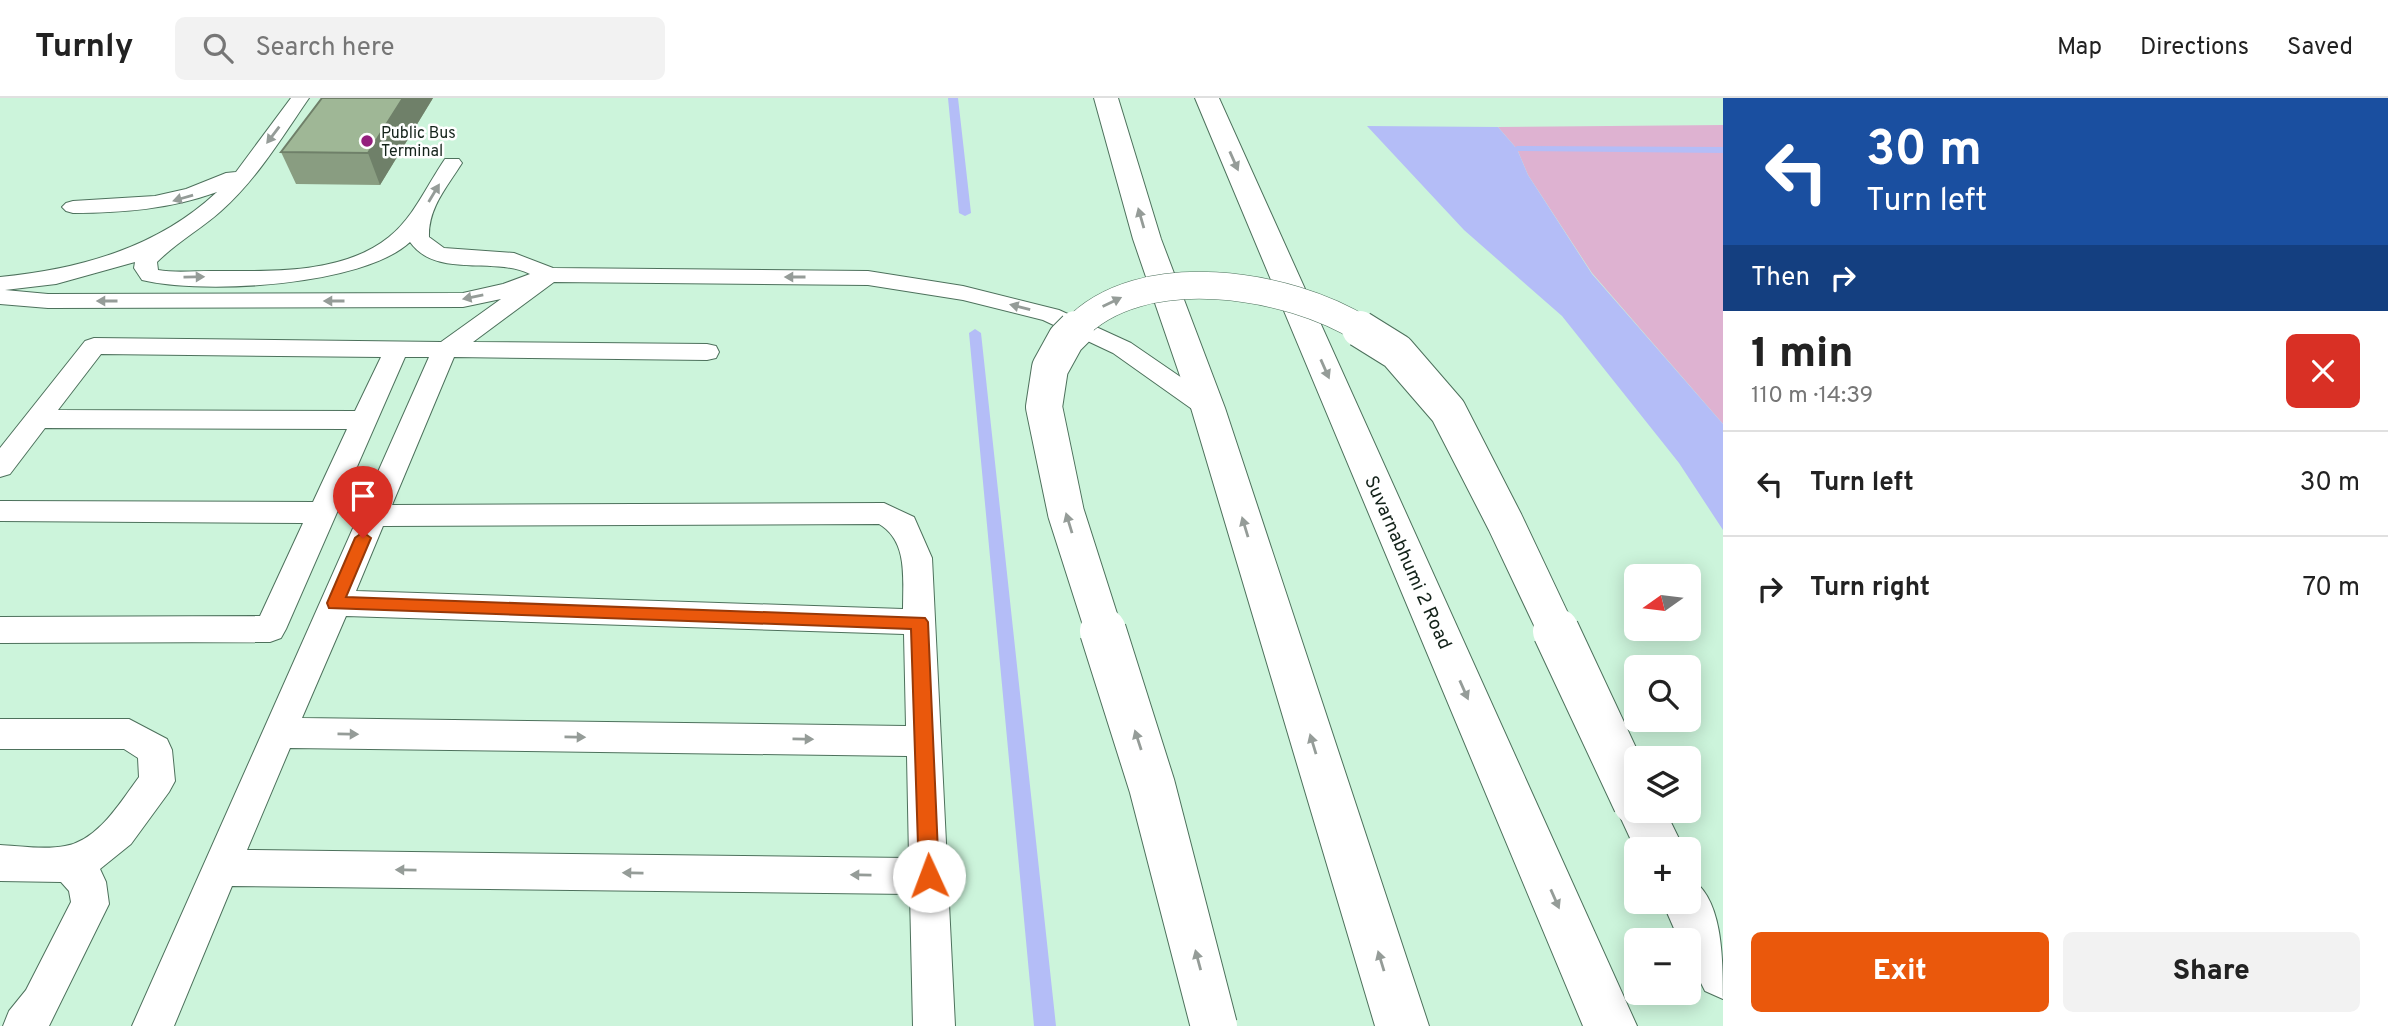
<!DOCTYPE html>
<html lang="en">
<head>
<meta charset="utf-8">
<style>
  :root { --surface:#fff; --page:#f2f2f2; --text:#222; --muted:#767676; --line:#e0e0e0; --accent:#ea580c }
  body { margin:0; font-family:Overpass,sans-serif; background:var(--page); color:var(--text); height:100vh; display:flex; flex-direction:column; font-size:26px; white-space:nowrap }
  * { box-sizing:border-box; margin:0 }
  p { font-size:23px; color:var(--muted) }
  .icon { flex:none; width:38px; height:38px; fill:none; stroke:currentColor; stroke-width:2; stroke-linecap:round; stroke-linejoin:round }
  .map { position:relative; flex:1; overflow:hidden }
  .side { display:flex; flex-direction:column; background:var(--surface); width:665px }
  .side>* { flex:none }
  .banner { background:#1a4fa0; color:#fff; overflow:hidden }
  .needle { width:46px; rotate:256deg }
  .controls { position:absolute; left:1624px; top:466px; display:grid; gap:14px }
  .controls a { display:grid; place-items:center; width:77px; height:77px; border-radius:10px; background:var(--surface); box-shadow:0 4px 18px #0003; font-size:35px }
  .pin { position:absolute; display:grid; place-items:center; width:60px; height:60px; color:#fff; margin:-72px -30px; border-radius:50% 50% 50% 0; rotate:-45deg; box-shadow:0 0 7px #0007 }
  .pin .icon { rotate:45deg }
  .me { position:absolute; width:77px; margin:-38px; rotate:358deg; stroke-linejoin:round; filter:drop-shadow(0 0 5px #0008) }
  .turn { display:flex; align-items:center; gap:24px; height:147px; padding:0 28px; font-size:32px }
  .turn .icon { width:91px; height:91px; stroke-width:2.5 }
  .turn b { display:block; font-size:49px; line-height:60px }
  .then { display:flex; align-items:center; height:66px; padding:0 28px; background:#0003; gap:14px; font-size:26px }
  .round { display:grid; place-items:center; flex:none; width:74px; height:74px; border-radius:10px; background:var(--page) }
  .headline { display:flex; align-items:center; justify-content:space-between; height:119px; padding:0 28px }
  h1 { font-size:42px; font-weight:800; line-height:52px }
  .primary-button { display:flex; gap:14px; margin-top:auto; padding:14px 28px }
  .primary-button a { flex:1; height:80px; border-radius:10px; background:var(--accent); color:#fff; font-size:28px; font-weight:800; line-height:80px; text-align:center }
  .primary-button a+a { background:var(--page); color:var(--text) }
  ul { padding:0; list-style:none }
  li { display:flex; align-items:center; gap:21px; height:105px; padding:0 28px; border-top:2px solid var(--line) }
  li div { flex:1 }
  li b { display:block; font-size:26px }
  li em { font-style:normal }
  header { display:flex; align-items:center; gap:42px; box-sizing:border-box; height:98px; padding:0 35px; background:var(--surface); border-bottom:2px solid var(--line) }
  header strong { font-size:33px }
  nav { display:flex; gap:38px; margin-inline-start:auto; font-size:24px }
  .search { width:490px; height:63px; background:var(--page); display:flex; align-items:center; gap:18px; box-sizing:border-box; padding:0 24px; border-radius:10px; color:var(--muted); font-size:26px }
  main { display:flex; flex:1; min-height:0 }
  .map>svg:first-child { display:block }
  .green { fill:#deb2d1 }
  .water { fill:#b4bdf7 }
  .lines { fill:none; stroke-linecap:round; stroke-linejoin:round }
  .stream { fill:#b4bdf7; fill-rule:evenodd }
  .lane-casing { stroke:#4d715c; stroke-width:2 }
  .street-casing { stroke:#4d715c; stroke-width:2 }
  .lane { fill:#fff; fill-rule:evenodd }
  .street { fill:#fff; fill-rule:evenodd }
  .street-bridge-far2-casing { stroke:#4d715c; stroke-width:28; stroke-linecap:butt }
  .street-bridge-far1-casing { stroke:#4d715c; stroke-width:38; stroke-linecap:butt }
  .street-bridge-casing { stroke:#4d715c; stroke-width:48; stroke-linecap:butt }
  .street-bridge-far2 { stroke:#fff; stroke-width:27 }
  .street-bridge-far1 { stroke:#fff; stroke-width:36 }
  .street-bridge { stroke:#fff; stroke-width:46 }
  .wall { fill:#899d81 }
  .shaded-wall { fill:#6f8069 }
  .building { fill:#9fb796; stroke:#6f8069; stroke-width:2 }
  .oneway { fill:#959c98 }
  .route { fill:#ea580c; stroke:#983908; stroke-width:2 }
  .poi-dot { fill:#941f7d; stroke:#fff; stroke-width:2.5 }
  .labels { text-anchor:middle; stroke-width:5; stroke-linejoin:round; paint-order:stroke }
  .far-poi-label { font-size:16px; fill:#14231a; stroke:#fff; text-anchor:start }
  .street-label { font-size:19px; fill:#14231a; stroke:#fff }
</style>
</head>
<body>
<header>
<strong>Turnly</strong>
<div class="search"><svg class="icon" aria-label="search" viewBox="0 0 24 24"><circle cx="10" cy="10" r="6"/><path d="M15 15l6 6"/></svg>Search here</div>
<nav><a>Map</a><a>Directions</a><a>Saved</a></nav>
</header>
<main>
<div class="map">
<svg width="1723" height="928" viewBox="0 0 1723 928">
  <rect width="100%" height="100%" fill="#ccf4db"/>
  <!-- green -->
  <path class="green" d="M 1723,27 L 1723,326 L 1592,175 L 1528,77 L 1517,51 L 1498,29 Z"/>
  <!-- water -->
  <path class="water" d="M 1367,28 L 1498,29 L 1517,51 L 1528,77 L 1592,176 L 1723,326 L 1723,432 L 1679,365 L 1562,218 L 1464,132 Z"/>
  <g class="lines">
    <!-- stream -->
    <path class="stream" d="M 948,0 L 958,0 L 971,115 L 965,118 L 959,115 Z
      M 1517,48 L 1723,49 L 1723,55 L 1513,53 L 1512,51 Z
      M 975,231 L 981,235 L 1056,928 L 1034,928 L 969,235 Z"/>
    <!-- lane casing -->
    <g class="lane-casing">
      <path id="lane" d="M 291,0 L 309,0 C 282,39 257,81 221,113 C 201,131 177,144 157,164 L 158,172 C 175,175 194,173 212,173 C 268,173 342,177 389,139 C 414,119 427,87 445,61 L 459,61 L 462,65 C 447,89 428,110 429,139 L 444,150 L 514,155 L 553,170 L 868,173 L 963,188 L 1059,212 L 1131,245 L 1217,304 L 1221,310 L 1217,316 L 1208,319 L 1199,316 L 1113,255 L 1043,222 L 963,202 L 868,187 L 554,184 L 473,244 L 707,246 L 716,248 L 719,254 L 716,260 L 707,262 L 454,259 L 392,407 L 884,405 L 914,419 L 932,460 L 955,928 L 913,928 L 910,796 L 232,788 L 174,928 L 132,928 L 429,259 L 405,259 L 286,531 L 281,540 L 270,544 L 0,545 L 0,519 L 260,518 L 303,425 L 0,423 L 0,403 L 313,404 L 347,331 L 45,330 L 10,376 L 0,379 L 0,350 L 85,243 L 94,240 L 441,244 L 501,201 L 463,209 L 48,210 L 0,206 L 0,179 C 80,171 157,150 217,94 C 170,111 123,115 73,115 L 66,113 L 62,109 L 66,105 L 73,103 L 155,98 L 186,91 L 226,75 L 236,74 ZM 410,144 C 436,181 494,158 530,176 L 503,186 L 463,195 L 48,196 L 5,192 L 56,186 L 135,164 L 134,170 L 142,182 C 203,197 363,188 410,144 ZM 101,256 L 381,259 L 355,313 L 58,312 ZM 879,426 C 908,443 903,480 903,511 L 356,493 L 383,428 ZM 346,518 L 904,536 L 906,628 L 302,620 ZM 290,650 L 907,658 L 909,760 L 247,752 Z
        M 0,621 L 129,621 L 167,641 L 172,652 L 175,683 L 169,694 L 131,746 L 100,771 L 106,784 L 109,806 L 49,928 L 3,928 L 9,913 L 26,892 L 71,804 L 69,793 L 61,784 L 0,783 L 0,747 C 21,748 44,752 65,748 C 98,743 121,703 139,679 L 138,660 L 124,651 L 0,651 Z"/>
    </g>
    <!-- street casing -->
    <g class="street-casing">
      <path id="street" d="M 1094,0 L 1118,0 L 1161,141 L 1225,310 L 1429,928 L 1375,928 L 1191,310 L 1133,141 Z
        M 1195,0 L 1219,0 L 1637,928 L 1583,928 Z
        M 1636,692 L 1636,712 L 1665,712 L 1684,751 L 1636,753 L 1617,712 L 1624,697 Z
        M 1689,780 C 1723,798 1723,861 1723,901 L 1705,893 L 1689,861 L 1689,842 L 1679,842 L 1662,803 L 1689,803 Z"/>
    </g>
    <!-- lane -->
    <use href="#lane" class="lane"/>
    <!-- street -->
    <use href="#street" class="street"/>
    <!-- street-bridge-far2 casing -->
    <g class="street-bridge-far2-casing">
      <path id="street-bridge-far2" d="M 1074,232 C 1140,161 1289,185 1363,232"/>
    </g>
    <!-- street-bridge-far1 casing -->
    <g class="street-bridge-far1-casing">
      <path id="street-bridge-far1" d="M 1076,231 L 1066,241 L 1050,270 L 1044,309 L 1066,415 L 1104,534
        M 1360,231 L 1397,254 L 1448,313 L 1505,424 L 1557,534"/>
    </g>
    <!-- street-bridge casing -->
    <g class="street-bridge-casing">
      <path id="street-bridge" d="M 1103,533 L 1152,688 L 1214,928
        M 1556,533 L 1636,704"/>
    </g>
    <!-- street-bridge-far2 -->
    <use href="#street-bridge-far2" class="street-bridge-far2"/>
    <!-- street-bridge-far1 -->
    <use href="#street-bridge-far1" class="street-bridge-far1"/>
    <!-- street-bridge -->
    <use href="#street-bridge" class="street-bridge"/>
  </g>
  <!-- wall -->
  <path class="wall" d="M 433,0 L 380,87 L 296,86 L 281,54 Z"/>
  <!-- shaded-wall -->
  <path class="shaded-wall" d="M 403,0 L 433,0 L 380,87 L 368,55 Z"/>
  <!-- building -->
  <path class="building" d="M 322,0 L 403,0 L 368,55 L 281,54 Z"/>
  <!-- one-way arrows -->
  <defs><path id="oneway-solid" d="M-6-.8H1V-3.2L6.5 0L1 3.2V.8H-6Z" transform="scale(1.75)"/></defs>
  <g class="oneway">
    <use href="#oneway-solid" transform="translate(273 37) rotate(127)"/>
    <use href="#oneway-solid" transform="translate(1234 63) rotate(66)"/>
    <use href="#oneway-solid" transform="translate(434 95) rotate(-59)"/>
    <use href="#oneway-solid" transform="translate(183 100) rotate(164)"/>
    <use href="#oneway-solid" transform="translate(1141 120) rotate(-106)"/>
    <use href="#oneway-solid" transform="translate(194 179) rotate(-1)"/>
    <use href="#oneway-solid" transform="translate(795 179) rotate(-180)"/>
    <use href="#oneway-solid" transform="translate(473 199) rotate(169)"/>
    <use href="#oneway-solid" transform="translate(107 203) rotate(-180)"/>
    <use href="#oneway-solid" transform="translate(334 203) rotate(-180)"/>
    <use href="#oneway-solid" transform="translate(1112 204) rotate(-26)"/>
    <use href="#oneway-solid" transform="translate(1020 209) rotate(-166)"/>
    <use href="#oneway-solid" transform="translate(1325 271) rotate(66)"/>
    <use href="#oneway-solid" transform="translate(1069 425) rotate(-107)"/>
    <use href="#oneway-solid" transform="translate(1245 429) rotate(-107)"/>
    <use href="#oneway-solid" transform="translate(1464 592) rotate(66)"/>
    <use href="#oneway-solid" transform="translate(348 636) rotate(1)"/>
    <use href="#oneway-solid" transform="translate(575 639) rotate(1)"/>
    <use href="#oneway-solid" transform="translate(803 641) rotate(1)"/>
    <use href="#oneway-solid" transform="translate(1138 642) rotate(-108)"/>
    <use href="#oneway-solid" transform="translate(1313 646) rotate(-107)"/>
    <use href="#oneway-solid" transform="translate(406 772) rotate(-179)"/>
    <use href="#oneway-solid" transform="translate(633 775) rotate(-179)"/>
    <use href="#oneway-solid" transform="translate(861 777) rotate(-179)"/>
    <use href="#oneway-solid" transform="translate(1555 801) rotate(66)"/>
    <use href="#oneway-solid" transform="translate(1198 862) rotate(-105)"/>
    <use href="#oneway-solid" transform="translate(1381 863) rotate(-107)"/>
  </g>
  <!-- route -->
  <path class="route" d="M 363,434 L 371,440 L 346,499 L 925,520 L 928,524 L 939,778 L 936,785 L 929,788 L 922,785 L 919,778 L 911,531 L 329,510 L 327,505 L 355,440 Z"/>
  <!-- markers -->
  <circle class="poi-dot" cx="367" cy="43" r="7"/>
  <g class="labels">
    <!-- far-poi labels -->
    <g class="far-poi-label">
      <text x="381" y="40">Public Bus<tspan x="381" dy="18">Terminal</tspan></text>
    </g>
    <!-- street labels -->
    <g class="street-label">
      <text transform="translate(1409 464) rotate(66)" y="7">Suvarnabhumi 2 Road</text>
    </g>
  </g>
</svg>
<div class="controls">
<a><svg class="needle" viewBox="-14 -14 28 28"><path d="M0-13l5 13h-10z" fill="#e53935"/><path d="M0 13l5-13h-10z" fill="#767676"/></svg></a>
<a><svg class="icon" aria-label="search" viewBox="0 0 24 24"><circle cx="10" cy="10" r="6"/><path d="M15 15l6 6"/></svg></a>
<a><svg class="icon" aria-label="layers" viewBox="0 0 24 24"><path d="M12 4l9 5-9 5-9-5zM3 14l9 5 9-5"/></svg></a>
<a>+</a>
<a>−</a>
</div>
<div class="pin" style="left:363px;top:440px;background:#d93025"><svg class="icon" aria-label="arrive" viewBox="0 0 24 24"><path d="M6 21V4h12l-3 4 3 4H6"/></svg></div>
<svg class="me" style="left:929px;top:778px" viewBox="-20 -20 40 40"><circle r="19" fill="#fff"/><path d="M0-13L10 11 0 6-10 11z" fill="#ea580c"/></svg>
</div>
<section class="side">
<div class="banner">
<div class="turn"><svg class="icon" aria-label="left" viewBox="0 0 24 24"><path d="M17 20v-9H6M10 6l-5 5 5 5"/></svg><div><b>30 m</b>Turn left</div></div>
<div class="then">Then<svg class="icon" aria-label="right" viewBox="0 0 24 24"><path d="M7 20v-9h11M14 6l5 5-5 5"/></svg></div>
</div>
<div class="headline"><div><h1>1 min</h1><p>110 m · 14:39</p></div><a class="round" style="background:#d93025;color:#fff"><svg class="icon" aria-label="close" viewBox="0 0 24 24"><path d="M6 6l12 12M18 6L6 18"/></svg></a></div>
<ul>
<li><svg class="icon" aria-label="left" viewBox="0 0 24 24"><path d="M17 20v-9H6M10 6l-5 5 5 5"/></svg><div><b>Turn left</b></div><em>30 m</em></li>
<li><svg class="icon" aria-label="right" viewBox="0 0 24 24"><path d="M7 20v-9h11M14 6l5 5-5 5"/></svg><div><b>Turn right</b></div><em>70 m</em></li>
</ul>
<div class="primary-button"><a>Exit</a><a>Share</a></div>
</section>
</main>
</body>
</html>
